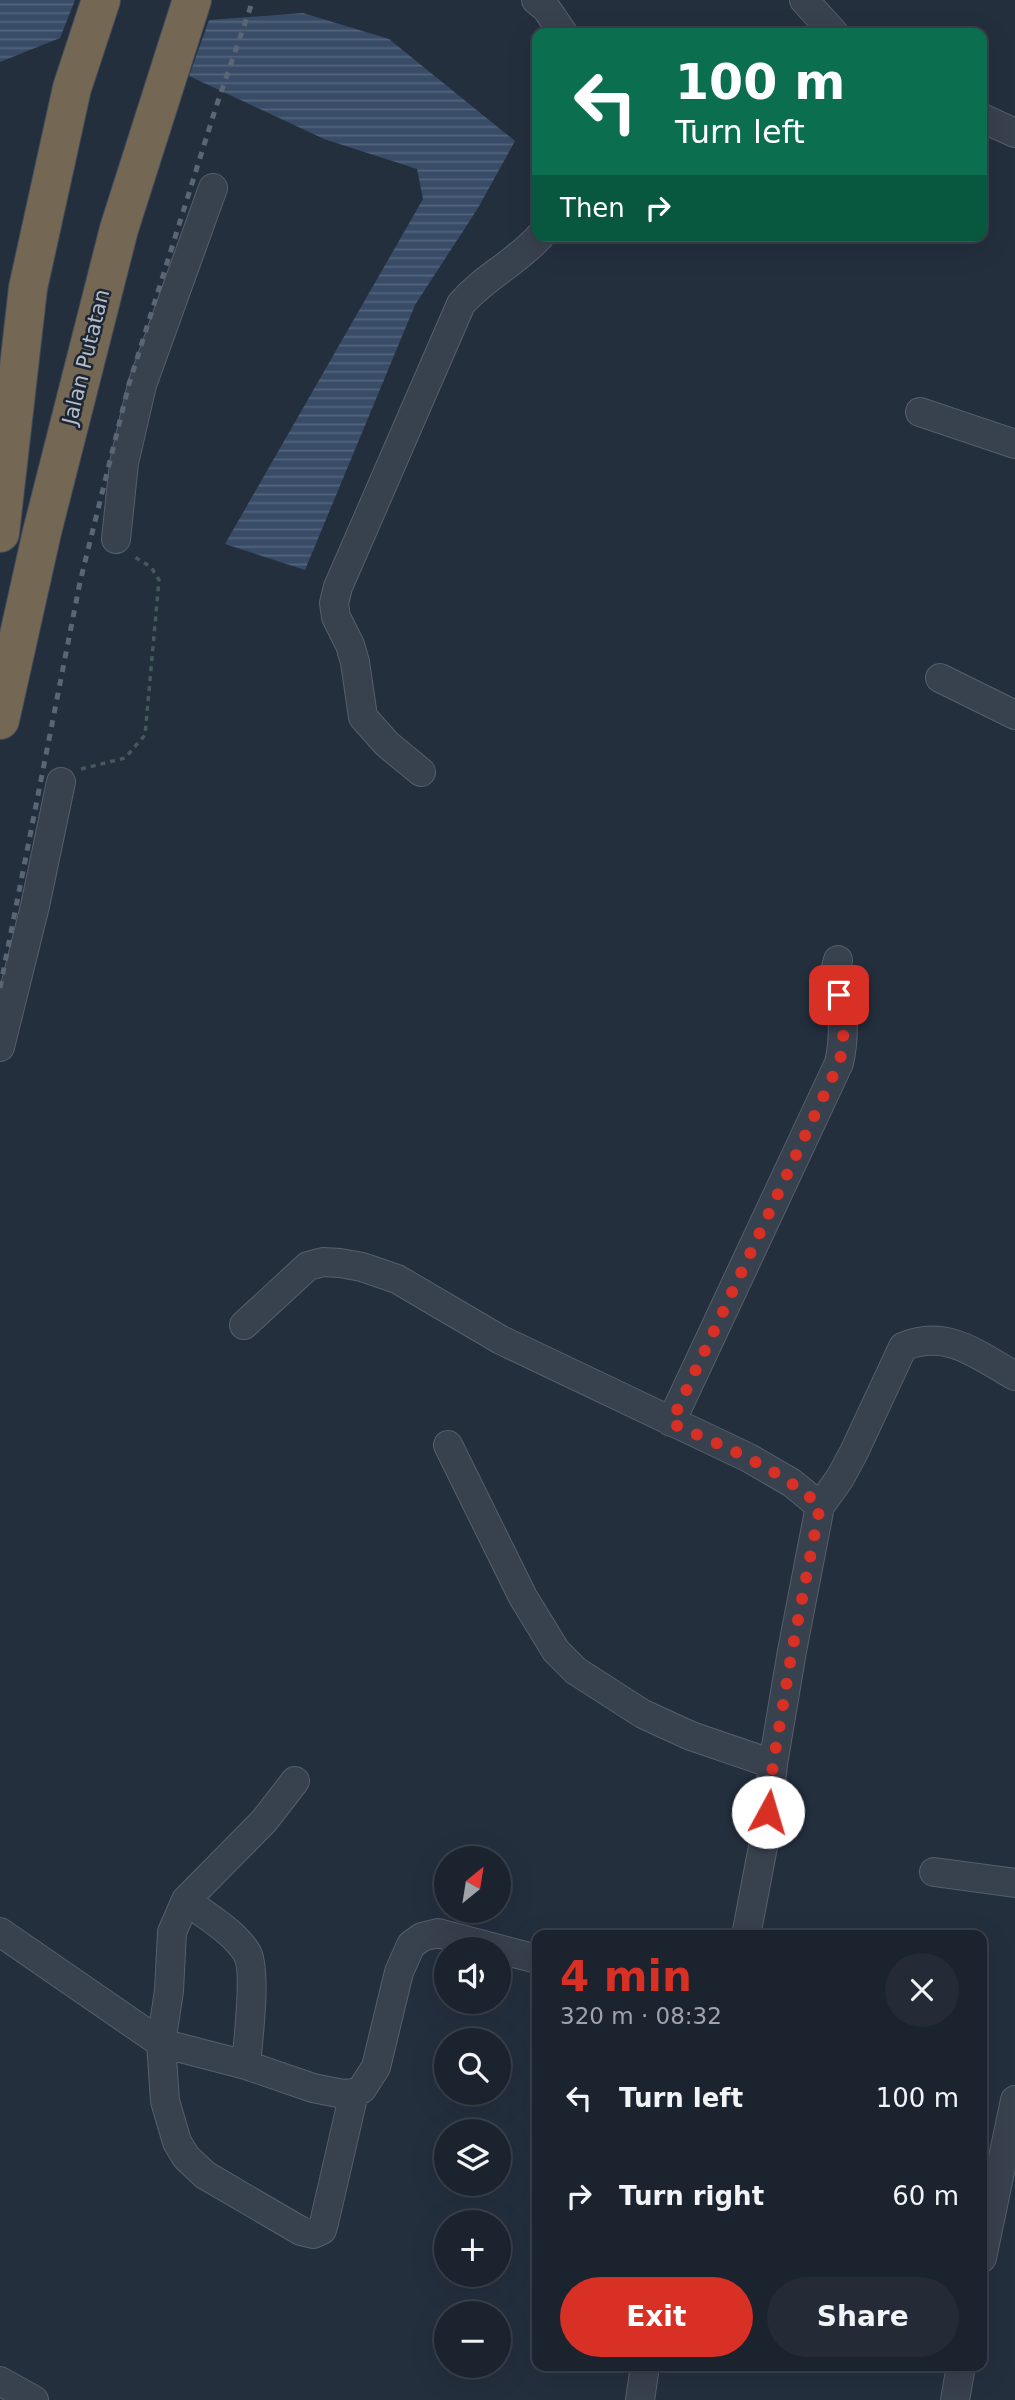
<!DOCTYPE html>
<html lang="en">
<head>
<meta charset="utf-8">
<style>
  :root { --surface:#1b232e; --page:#242b36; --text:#f1f3f6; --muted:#a0a4aa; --line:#39404a; --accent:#d93025 }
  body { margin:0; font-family:"DejaVu Sans",sans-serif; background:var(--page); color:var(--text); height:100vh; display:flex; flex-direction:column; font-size:26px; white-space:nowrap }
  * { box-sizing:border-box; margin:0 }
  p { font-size:23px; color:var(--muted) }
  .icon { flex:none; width:38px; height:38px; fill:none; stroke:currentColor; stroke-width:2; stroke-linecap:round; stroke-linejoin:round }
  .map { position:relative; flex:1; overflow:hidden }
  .sheet { position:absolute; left:532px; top:1930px; width:455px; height:441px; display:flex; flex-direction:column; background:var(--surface); border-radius:14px; box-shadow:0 7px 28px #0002,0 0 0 2px var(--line) }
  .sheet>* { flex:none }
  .guide { position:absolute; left:532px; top:28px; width:455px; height:214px; border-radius:14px; box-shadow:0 7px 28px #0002,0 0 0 2px var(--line); background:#0b6e4f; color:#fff; overflow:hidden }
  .needle { width:46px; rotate:30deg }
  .fabs { position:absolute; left:434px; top:1846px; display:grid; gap:14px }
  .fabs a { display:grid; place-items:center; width:77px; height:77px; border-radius:50%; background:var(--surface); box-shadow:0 7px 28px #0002,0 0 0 2px var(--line); font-size:35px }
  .pin { position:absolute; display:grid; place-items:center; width:60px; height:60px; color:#fff; margin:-30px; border-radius:14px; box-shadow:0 4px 10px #0006 }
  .me { position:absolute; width:77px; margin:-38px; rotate:6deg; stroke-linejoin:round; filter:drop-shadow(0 0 5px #0008) }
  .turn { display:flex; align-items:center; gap:24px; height:147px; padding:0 28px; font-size:32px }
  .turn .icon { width:91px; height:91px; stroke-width:2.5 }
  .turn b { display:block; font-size:49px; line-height:60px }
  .then { display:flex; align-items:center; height:66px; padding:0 28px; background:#0003; gap:14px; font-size:26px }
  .round { display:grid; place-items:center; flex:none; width:74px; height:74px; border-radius:37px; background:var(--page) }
  .summary { display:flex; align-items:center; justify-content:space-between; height:119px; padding:0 28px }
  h1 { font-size:42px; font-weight:700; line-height:52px; color:var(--accent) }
  .cta { display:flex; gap:14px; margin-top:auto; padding:14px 28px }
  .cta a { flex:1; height:80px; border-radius:42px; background:var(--accent); color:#fff; font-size:28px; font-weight:700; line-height:80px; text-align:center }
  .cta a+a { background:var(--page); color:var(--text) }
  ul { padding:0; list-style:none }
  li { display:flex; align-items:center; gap:21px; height:98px; padding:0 28px }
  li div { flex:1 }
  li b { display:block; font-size:26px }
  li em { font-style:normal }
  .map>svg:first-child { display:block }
  .water { fill:url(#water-rules) }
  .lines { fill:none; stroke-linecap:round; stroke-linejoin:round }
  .minor-casing { stroke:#565f6c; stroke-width:30 }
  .highway-casing { stroke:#434c59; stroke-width:40 }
  .path { stroke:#44595c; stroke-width:3.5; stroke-dasharray:5 5; stroke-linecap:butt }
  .minor { stroke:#38414e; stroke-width:28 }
  .highway { stroke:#746855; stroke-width:38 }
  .rail { stroke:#5a6575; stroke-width:5; stroke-dasharray:7 7; stroke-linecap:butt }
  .route { stroke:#d93025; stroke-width:12; stroke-dasharray:0 21.6 }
  .labels { text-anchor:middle; stroke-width:5; stroke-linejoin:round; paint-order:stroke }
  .street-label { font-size:21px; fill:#b4bcc9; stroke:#1d2633 }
</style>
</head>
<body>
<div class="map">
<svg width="1015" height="2400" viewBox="0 0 1015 2400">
  <defs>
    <pattern id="water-rules" width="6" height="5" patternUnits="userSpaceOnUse" patternTransform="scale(1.75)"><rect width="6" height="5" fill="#394c67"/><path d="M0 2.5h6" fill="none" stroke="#53647b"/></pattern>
  </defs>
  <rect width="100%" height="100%" fill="#242f3e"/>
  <!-- water -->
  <path class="water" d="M 0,0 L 75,0 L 60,38 L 0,62 Z
    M 303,13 L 389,39 L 515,141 L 478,208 L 415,305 L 305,570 L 225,544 L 423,199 L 417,169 L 324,139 L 189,76 L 209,20 Z"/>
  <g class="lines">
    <!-- minor casing -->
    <g class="minor-casing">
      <path id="minor" d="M 536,0 L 546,8 L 563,33
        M 804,0 L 834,33
        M 982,118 L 1015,133
        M 920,412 L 1015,444
        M 116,539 L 124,463 L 142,385 L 213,188
        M 940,678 L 1015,715
        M 421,772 L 387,744 L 363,717 L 355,662 L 350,645 L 336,617 L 334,603 L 338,587 L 461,304 C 484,277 516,263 540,236
        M 0,1047 L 35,906 L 61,782
        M 244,1325 L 308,1266 L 323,1262 L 340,1263 L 362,1267 L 397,1279 L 501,1340 L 749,1458 L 792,1483 L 820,1506
        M 671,1422 L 839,1063 C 844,1041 844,1020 840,997 C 836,979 832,979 838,960
        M 448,1445 L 523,1597 L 556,1651 L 576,1671 L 643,1714 L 691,1736 L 773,1764
        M 295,1781 L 264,1821 L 186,1900 L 172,1932 L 169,1991 L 161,2043 L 165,2101 L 177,2142 L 186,2157 L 205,2175 L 301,2231 L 313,2234 L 322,2230 L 324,2223 L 354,2093
        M 934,1872 L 1015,1883
        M 186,1900 C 205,1916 234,1931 247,1953 C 257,1970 248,2042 246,2065
        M 0,1932 L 161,2043 L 246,2065 L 313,2088 L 343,2094 L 354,2093 L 362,2089 L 376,2067 L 399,1972 L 411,1945 L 422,1937 L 438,1933 L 537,1959
        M 746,1936 L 765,1836 L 773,1764 L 792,1651 L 820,1506 L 840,1478 L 854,1452 L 903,1347 C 946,1328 978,1355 1015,1376
        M 982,2258 L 1015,2100
        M 0,2381 L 34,2400
        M 640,2400 L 645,2366
        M 955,2400 L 961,2366"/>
    </g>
    <!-- highway casing -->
    <g class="highway-casing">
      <path id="highway" d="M 0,533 L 28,288 L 72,88 L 101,0
        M 0,720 L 42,532 L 119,229 L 192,0"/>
    </g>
    <!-- path -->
    <path class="path" d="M 81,769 L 125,758 L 145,735 L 159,580 L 151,567 L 133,556"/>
    <!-- minor -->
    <use href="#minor" class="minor"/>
    <!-- highway -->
    <use href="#highway" class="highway"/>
    <!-- rail -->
    <path class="rail" d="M 0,988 L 80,582 L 129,384 L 216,107 L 253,0"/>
  </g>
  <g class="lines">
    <!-- route -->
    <path class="route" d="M 768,1812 L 773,1764 L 792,1651 L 820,1506 C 778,1467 722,1446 671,1423 L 839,1063 L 844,1043 L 839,995"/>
  </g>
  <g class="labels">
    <!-- street labels -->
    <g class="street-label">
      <text transform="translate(86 357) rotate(-76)" y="7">Jalan Putatan</text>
    </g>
  </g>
</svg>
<div class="fabs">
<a><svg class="needle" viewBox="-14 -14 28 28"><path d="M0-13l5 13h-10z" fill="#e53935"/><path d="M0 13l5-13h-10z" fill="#a0a4aa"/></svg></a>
<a><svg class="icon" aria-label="sound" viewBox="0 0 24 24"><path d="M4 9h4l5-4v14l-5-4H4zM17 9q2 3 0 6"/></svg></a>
<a><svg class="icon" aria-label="search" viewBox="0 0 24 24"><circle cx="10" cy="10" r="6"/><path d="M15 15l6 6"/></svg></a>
<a><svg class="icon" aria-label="layers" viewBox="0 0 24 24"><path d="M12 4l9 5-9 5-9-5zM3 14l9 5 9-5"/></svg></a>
<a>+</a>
<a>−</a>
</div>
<div class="pin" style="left:839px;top:995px;background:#d93025"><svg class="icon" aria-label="arrive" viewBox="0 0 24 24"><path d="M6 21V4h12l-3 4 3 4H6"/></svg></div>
<svg class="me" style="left:768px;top:1812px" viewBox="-20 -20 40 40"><circle r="19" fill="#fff"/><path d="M0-13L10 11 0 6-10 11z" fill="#d93025"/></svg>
<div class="guide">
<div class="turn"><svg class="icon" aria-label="left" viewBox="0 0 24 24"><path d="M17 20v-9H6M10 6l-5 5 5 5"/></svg><div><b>100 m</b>Turn left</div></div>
<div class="then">Then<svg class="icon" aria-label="right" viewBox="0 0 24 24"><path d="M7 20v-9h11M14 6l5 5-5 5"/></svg></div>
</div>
<section class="sheet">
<div class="summary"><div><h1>4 min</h1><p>320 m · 08:32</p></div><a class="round"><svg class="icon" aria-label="close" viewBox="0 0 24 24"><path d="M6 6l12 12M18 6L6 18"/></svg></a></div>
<ul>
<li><svg class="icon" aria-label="left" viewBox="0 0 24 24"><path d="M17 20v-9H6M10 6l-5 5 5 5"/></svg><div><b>Turn left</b></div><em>100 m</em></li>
<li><svg class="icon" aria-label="right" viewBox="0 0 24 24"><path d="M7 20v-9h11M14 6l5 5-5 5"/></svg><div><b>Turn right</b></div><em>60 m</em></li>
</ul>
<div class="cta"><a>Exit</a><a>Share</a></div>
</section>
</div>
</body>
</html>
